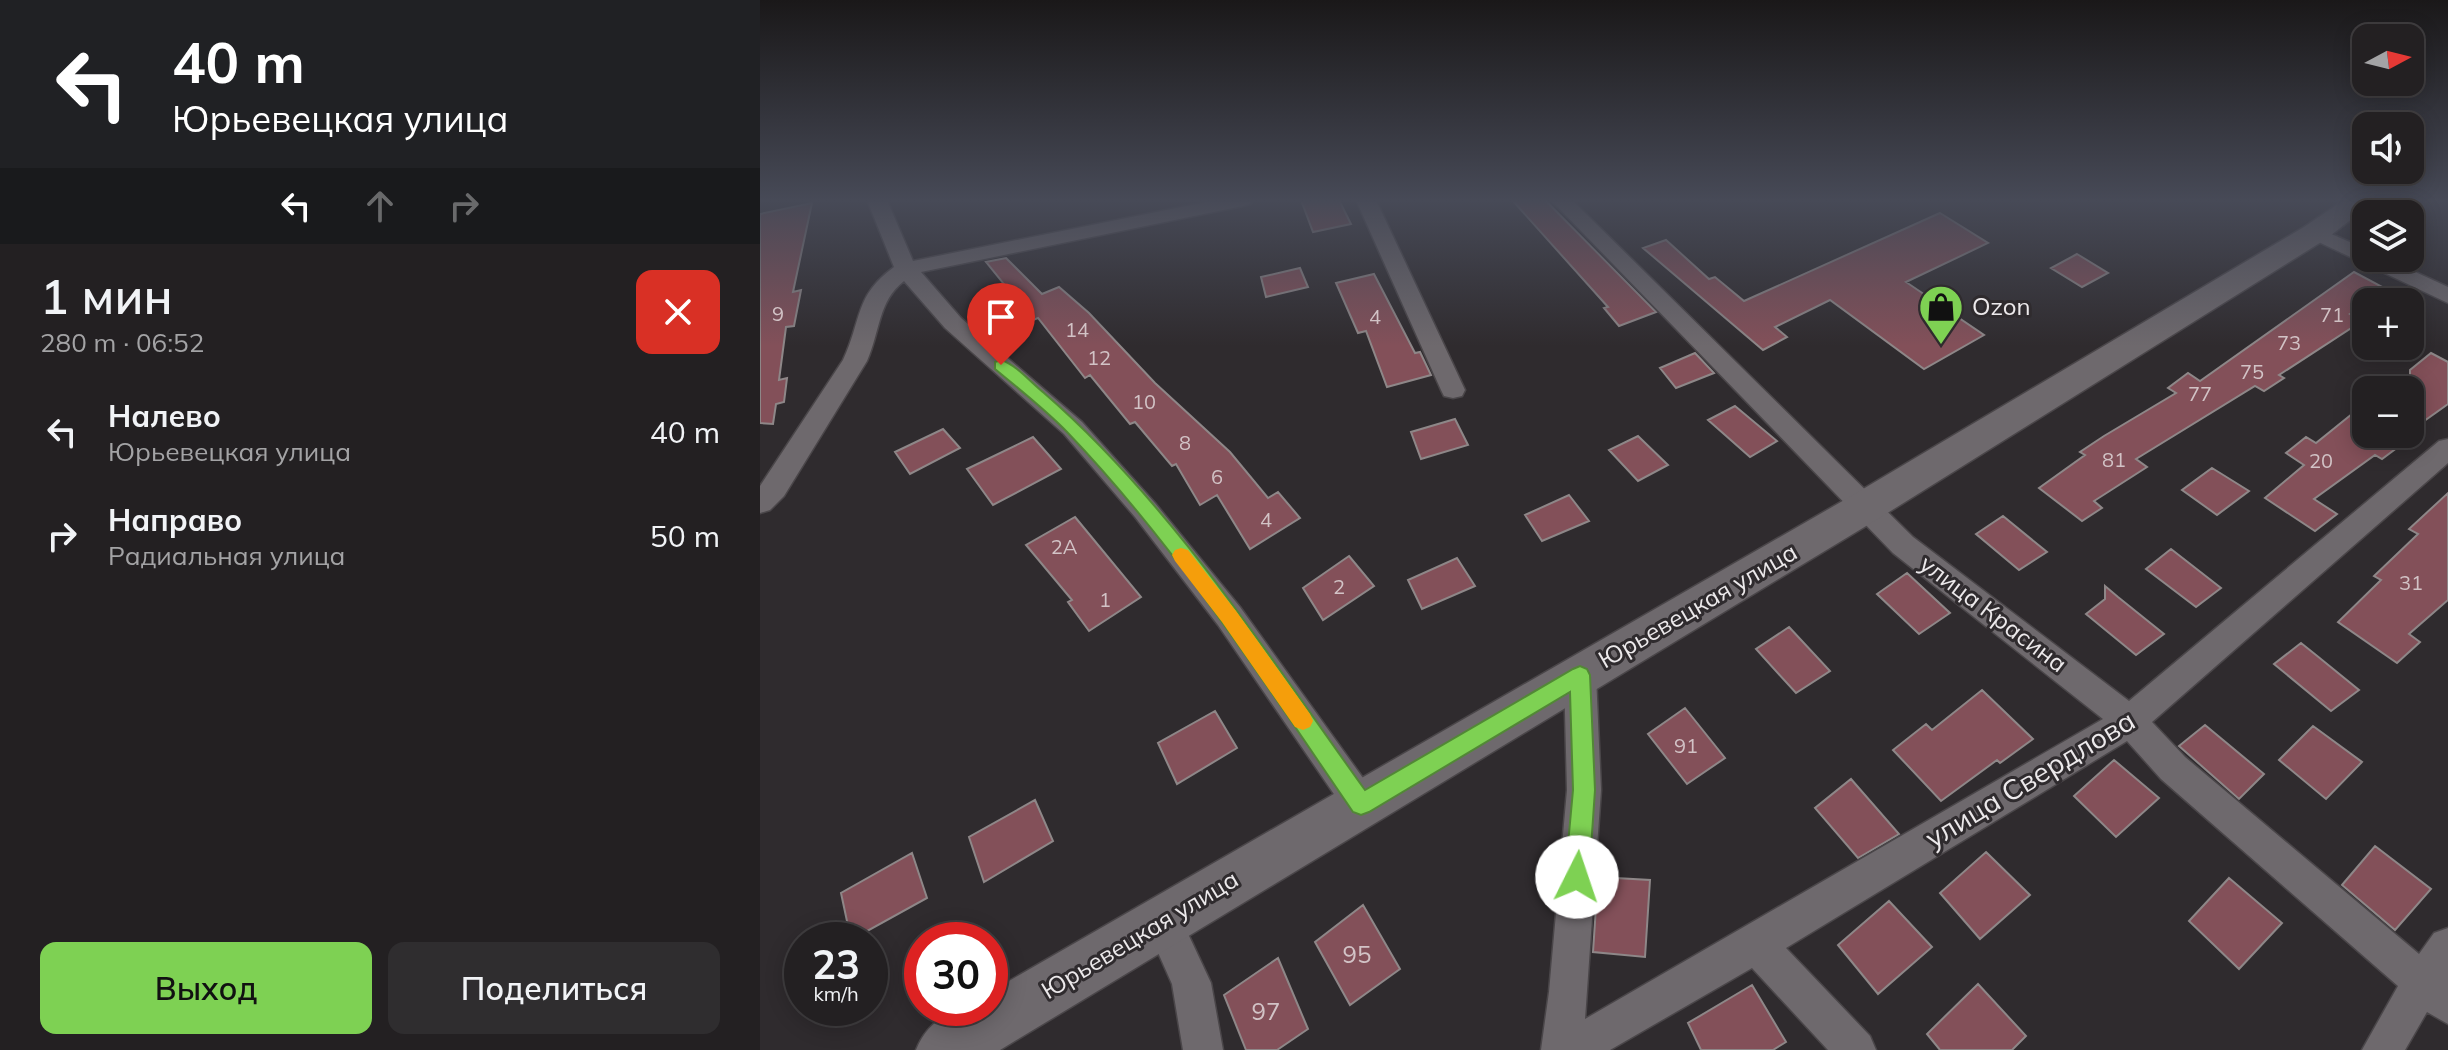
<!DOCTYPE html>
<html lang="ru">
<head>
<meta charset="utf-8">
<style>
  :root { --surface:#232022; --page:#2f2d2f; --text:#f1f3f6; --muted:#a3a3a5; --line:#403e40; --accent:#7ed153 }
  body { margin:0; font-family:Mulish,sans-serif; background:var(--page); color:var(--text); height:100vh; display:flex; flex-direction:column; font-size:30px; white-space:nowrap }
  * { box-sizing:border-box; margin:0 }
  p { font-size:26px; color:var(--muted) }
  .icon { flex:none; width:44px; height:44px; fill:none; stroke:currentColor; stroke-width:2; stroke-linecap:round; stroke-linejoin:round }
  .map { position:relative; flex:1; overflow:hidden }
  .panel { display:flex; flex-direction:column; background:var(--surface); width:760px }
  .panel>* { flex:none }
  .top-card { background:#202124; color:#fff; overflow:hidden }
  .needle { width:52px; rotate:83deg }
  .tools { position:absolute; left:1592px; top:24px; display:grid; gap:16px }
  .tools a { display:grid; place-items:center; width:72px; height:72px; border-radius:16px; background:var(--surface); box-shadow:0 4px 20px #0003,0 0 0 2px var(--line); font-size:40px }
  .speed { position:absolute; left:24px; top:922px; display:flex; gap:16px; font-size:40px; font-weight:700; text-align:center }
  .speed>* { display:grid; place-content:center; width:104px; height:104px; border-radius:50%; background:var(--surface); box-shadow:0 4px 20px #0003,0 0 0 2px var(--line); line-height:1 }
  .speed small { font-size:20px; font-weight:400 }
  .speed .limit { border:12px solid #d22; background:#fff; color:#111 }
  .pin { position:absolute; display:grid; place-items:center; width:68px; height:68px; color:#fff; margin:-82px -34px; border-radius:50% 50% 50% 0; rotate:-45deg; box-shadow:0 0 8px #0007 }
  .pin .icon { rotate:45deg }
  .me { position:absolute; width:88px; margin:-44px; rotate:4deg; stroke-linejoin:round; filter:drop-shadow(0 0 6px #0008) }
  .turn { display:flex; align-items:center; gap:28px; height:168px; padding:0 40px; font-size:36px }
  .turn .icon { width:104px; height:104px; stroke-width:2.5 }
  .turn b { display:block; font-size:56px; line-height:68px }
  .lanes { display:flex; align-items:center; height:76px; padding:0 40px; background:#0003; justify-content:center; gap:40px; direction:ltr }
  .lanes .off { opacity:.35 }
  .round { display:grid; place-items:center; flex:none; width:84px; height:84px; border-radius:16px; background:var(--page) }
  .headline { display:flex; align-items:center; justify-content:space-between; height:136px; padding:0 40px }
  h1 { font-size:48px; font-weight:600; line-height:60px }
  .button { display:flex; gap:16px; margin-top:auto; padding:16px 40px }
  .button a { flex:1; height:92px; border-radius:16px; background:var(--accent); color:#111; font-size:32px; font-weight:600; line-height:92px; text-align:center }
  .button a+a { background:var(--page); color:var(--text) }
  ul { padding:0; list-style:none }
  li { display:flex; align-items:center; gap:24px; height:104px; padding:0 40px }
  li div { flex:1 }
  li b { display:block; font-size:30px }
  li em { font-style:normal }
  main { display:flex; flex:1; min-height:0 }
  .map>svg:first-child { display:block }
  .building { fill:#835059; stroke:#8e8788; stroke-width:2 }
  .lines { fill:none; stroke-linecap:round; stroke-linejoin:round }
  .street-casing { stroke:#4a4649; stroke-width:3 }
  .secondary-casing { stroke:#4a4649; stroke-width:3 }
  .street { fill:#6e696d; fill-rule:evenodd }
  .secondary { fill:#6e696d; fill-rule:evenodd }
  .route { fill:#7ed153; stroke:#528836; stroke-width:2 }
  .slow { fill:#f59e0b }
  .labels { text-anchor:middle; stroke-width:6; stroke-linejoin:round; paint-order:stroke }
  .number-label { font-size:20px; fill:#d2c3c6 }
  .poi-label { font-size:24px; fill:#ece9eb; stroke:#2f2b2e; text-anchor:start }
  .street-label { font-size:24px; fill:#ece9eb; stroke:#2f2b2e }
  .near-number-label { font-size:24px; fill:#d2c3c6 }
  .near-street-label { font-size:28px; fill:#ece9eb; stroke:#2f2b2e }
</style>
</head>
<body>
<main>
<section class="panel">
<div class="top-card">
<div class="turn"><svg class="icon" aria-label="left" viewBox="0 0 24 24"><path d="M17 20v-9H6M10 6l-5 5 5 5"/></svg><div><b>40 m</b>Юрьевецкая улица</div></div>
<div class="lanes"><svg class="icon" aria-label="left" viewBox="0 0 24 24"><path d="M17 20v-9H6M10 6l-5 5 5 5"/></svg><svg class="icon off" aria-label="ahead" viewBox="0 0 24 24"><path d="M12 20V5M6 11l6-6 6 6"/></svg><svg class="icon off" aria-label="right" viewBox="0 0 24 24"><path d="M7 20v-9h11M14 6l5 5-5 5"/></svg></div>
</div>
<div class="headline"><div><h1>1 мин</h1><p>280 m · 06:52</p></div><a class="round" style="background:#d93025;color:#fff"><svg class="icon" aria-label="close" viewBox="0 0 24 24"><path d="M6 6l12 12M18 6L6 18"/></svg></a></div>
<ul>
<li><svg class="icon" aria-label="left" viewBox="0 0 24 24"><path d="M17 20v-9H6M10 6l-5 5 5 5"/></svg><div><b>Налево</b><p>Юрьевецкая улица</p></div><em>40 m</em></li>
<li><svg class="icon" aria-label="right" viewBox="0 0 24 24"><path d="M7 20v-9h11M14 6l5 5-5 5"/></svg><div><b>Направо</b><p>Радиальная улица</p></div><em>50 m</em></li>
</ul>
<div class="button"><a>Выход</a><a>Поделиться</a></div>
</section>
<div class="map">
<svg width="1688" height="1050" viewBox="0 0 1688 1050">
  <rect width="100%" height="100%" fill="#2f2b2e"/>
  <!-- building -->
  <path class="building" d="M 541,200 L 579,200 L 591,224 L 553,232 Z
    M 752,200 L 785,200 L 896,312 L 859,326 L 844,308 L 848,307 Z
    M 52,203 L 33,292 L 41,290 L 34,326 L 26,327 L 19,380 L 27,378 L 24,402 L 16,404 L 13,424 L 0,423 L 0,214 Z
    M 1180,213 L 1228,243 L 1146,282 L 1224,335 L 1164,369 L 1070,300 L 1015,327 L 1027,337 L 1003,350 L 883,248 L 906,240 L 949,279 L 955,277 L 984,301 Z
    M 1317,254 L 1348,273 L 1322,287 L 1291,268 Z
    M 246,258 L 282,294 L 299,287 L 329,313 L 395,383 L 470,452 L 508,498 L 518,492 L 540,518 L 490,549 L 457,495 L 440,505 L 416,464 L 412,466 L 375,422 L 370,424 L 330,375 L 325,378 L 278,318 L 273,320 L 226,262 Z
    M 540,268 L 548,287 L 506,297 L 501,277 Z
    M 1594,272 L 1628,290 L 1590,314 L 1602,321 L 1519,375 L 1524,378 L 1504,391 L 1495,386 L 1376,459 L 1387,467 L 1334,501 L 1342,508 L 1322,521 L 1279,488 L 1325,455 L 1320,452 L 1344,436 L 1416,393 L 1408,388 L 1428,373 L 1440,381 Z
    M 614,274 L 655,353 L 660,352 L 671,375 L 627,387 L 606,331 L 598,333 L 576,283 Z
    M 935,353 L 954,373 L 916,388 L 900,368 Z
    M 1671,353 L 1688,362 L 1688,404 L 1650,431 L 1650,370 Z
    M 975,406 L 1017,441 L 990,457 L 948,420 Z
    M 1592,414 L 1606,423 L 1606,434 L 1644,434 L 1635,440 L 1642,444 L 1622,459 L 1615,455 L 1554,499 L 1577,514 L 1555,531 L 1505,498 L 1544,465 L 1526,453 L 1546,437 L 1556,443 Z
    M 695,419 L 708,445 L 661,459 L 651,432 Z
    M 183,429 L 200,448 L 150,474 L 135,452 Z
    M 878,436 L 908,465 L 878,481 L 849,450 Z
    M 273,437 L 301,469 L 233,505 L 207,469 Z
    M 1452,468 L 1489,491 L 1457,515 L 1422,490 Z
    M 1688,493 L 1688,600 L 1649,634 L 1660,642 L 1637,663 L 1578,622 L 1621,580 L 1614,576 L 1658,534 L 1649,529 Z
    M 809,495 L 829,521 L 782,541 L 765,515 Z
    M 1243,516 L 1287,552 L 1259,570 L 1216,534 Z
    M 315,517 L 381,597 L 329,631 L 308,602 L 312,600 L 266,545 Z
    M 1411,549 L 1461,588 L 1436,607 L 1386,569 Z
    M 589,556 L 614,586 L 563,620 L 543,588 Z
    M 697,558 L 715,586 L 662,609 L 648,580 Z
    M 1147,573 L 1190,613 L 1159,634 L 1117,594 Z
    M 1345,586 L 1358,597 L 1404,634 L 1376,655 L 1326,614 L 1345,599 Z
    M 1029,627 L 1070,671 L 1036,693 L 996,649 Z
    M 1541,643 L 1556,655 L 1599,690 L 1571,711 L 1514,664 Z
    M 1222,690 L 1273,739 L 1240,763 L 1237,760 L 1181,801 L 1133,750 L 1166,724 L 1172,730 Z
    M 925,708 L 965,758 L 927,784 L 888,734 Z
    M 455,711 L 477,748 L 417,784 L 398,743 Z
    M 1445,725 L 1504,774 L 1479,799 L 1419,746 Z
    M 1553,726 L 1602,762 L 1566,799 L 1519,760 Z
    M 1354,760 L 1399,798 L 1356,837 L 1314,796 Z
    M 1091,779 L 1139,834 L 1098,858 L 1055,808 Z
    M 275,800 L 293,841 L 224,882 L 209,837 Z
    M 1615,846 L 1671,889 L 1635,930 L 1582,885 Z
    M 1226,852 L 1270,895 L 1220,939 L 1180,893 Z
    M 152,853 L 167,898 L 91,940 L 81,893 Z
    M 838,877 L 890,880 L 885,957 L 833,952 Z
    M 1469,878 L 1522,923 L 1479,969 L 1429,921 Z
    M 1129,901 L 1172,947 L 1118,994 L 1078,945 Z
    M 603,905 L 640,969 L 590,1005 L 555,942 Z
    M 518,958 L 548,1029 L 517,1050 L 486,1050 L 464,995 Z
    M 1218,984 L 1266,1036 L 1252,1050 L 1180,1050 L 1167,1034 Z
    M 992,985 L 1026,1042 L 1013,1050 L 941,1050 L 928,1023 Z"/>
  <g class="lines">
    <!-- street casing -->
    <g class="street-casing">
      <path id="street" d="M 107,200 L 127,200 L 153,261 L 456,200 L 493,200 L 490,204 L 483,206 L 161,272 L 201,318 L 322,422 L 395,503 L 480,607 L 613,792 L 618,804 L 613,816 L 601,821 L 589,816 L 458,625 L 375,517 L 304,434 L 185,328 L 144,281 C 118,301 120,332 107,361 L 24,496 L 10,510 L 0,513 L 0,486 L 83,360 C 102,320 94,296 134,267 Z
        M 596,200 L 616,200 L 705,390 L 702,396 L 693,398 L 684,396 L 681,390 Z
        M 791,200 L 812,200 L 1153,537 L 1369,701 L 1679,441 L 1688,439 L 1688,463 L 1392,722 L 1425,757 L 1659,954 L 1674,933 L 1688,928 L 1688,1024 L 1667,1012 L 1645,1050 L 1602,1050 L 1638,986 L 1401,779 L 1367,741 L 1026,948 L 1110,1036 L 1116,1050 L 1068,1050 L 992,968 L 850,1050 L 781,1050 L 789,992 L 807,790 L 804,675 L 809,665 L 820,661 L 831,665 L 836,675 L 841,790 L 825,1019 L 1343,719 L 1133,553 Z
        M 1555,227 L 1606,249 L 1606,258 L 1625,258 L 1688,287 L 1688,303 L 1548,237 L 1545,233 L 1548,229 Z
        M 403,902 L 416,908 L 451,983 L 463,1050 L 423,1050 L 412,984 L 384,921 L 390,908 Z"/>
    </g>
    <!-- secondary casing -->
    <g class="secondary-casing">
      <path id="secondary" d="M 1584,200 L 1616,200 L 1566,239 L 1121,517 L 240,1050 L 156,1050 C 170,1016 195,1008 230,1008 L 230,992 L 1093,495 L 1544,227 Z"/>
    </g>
    <!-- street -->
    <use href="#street" class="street"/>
    <!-- secondary -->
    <use href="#secondary" class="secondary"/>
  </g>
  <!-- sky -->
  <linearGradient id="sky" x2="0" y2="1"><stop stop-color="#1a1819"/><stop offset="0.58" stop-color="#474a57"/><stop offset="1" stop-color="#474a57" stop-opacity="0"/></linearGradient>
  <rect width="1688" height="346" fill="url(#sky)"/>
  <!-- route -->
  <path class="route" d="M 241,360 C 257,365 271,383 284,393 C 411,503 507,654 605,790 L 813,669 L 820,666 L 827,669 L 830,675 L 835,790 L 829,877 L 826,885 L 817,889 L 809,885 L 805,877 L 813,790 L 810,692 L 609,812 L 601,815 L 593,812 C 504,682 417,547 308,433 C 286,410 260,390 235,369 L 235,362 Z"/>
  <!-- slow -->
  <path class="slow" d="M 421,548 L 428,550 L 476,611 L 550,714 L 553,721 L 550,727 L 543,730 L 535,727 L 462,622 L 415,561 L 412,555 L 415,550 Z"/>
  <!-- icons -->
  <defs>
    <g id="shop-pin" transform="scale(2.3)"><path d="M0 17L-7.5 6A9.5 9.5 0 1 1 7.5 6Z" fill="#7ed153" stroke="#2f2b2e"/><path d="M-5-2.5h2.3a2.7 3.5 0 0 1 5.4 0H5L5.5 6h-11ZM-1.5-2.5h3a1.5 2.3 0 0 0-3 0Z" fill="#111"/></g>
  </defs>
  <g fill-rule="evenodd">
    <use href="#shop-pin" x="1181" y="307"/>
  </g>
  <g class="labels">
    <!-- number labels -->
    <g class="number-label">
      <text x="18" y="321">9</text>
      <text x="1572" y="322">71</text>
      <text x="615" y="324">4</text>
      <text x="317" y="337">14</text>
      <text x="1529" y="350">73</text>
      <text x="339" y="365">12</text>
      <text x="1492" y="379">75</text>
      <text x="1440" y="401">77</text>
      <text x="384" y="409">10</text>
      <text x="425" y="450">8</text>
      <text x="1354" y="467">81</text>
      <text x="1561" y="468">20</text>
      <text x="457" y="484">6</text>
      <text x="506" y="527">4</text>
      <text x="304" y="554">2А</text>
      <text x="1651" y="590">31</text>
      <text x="579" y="594">2</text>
      <text x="345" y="607">1</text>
      <text x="926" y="753">91</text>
    </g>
    <!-- poi labels -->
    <g class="poi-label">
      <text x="1212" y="315">Ozon</text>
    </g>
    <!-- street labels -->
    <g class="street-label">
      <text transform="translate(938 606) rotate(-30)" y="8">Юрьевецкая улица</text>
      <text transform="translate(1233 614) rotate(37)" y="8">улица Красина</text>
      <text transform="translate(380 935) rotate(-31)" y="8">Юрьевецкая улица</text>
    </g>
    <!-- near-number labels -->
    <g class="near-number-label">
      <text x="597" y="963">95</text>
      <text x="506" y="1020">97</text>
    </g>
    <!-- near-street labels -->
    <g class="near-street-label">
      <text transform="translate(1270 779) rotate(-31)" y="10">улица Свердлова</text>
    </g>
  </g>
</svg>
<div class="tools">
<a><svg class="needle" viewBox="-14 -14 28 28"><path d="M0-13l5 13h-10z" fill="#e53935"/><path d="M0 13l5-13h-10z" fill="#a3a3a5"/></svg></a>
<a><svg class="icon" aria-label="sound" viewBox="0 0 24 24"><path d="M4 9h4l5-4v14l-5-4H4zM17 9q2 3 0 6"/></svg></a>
<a><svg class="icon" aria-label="layers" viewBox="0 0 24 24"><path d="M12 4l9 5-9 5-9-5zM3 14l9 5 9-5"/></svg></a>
<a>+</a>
<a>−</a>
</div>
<div class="speed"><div>23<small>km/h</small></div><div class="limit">30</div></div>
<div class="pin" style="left:241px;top:365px;background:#d93025"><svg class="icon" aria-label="arrive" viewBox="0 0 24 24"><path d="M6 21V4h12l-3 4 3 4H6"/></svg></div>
<svg class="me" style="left:817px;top:877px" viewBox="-20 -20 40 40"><circle r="19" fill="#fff"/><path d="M0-13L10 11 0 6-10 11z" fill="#7ed153"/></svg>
</div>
</main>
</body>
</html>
